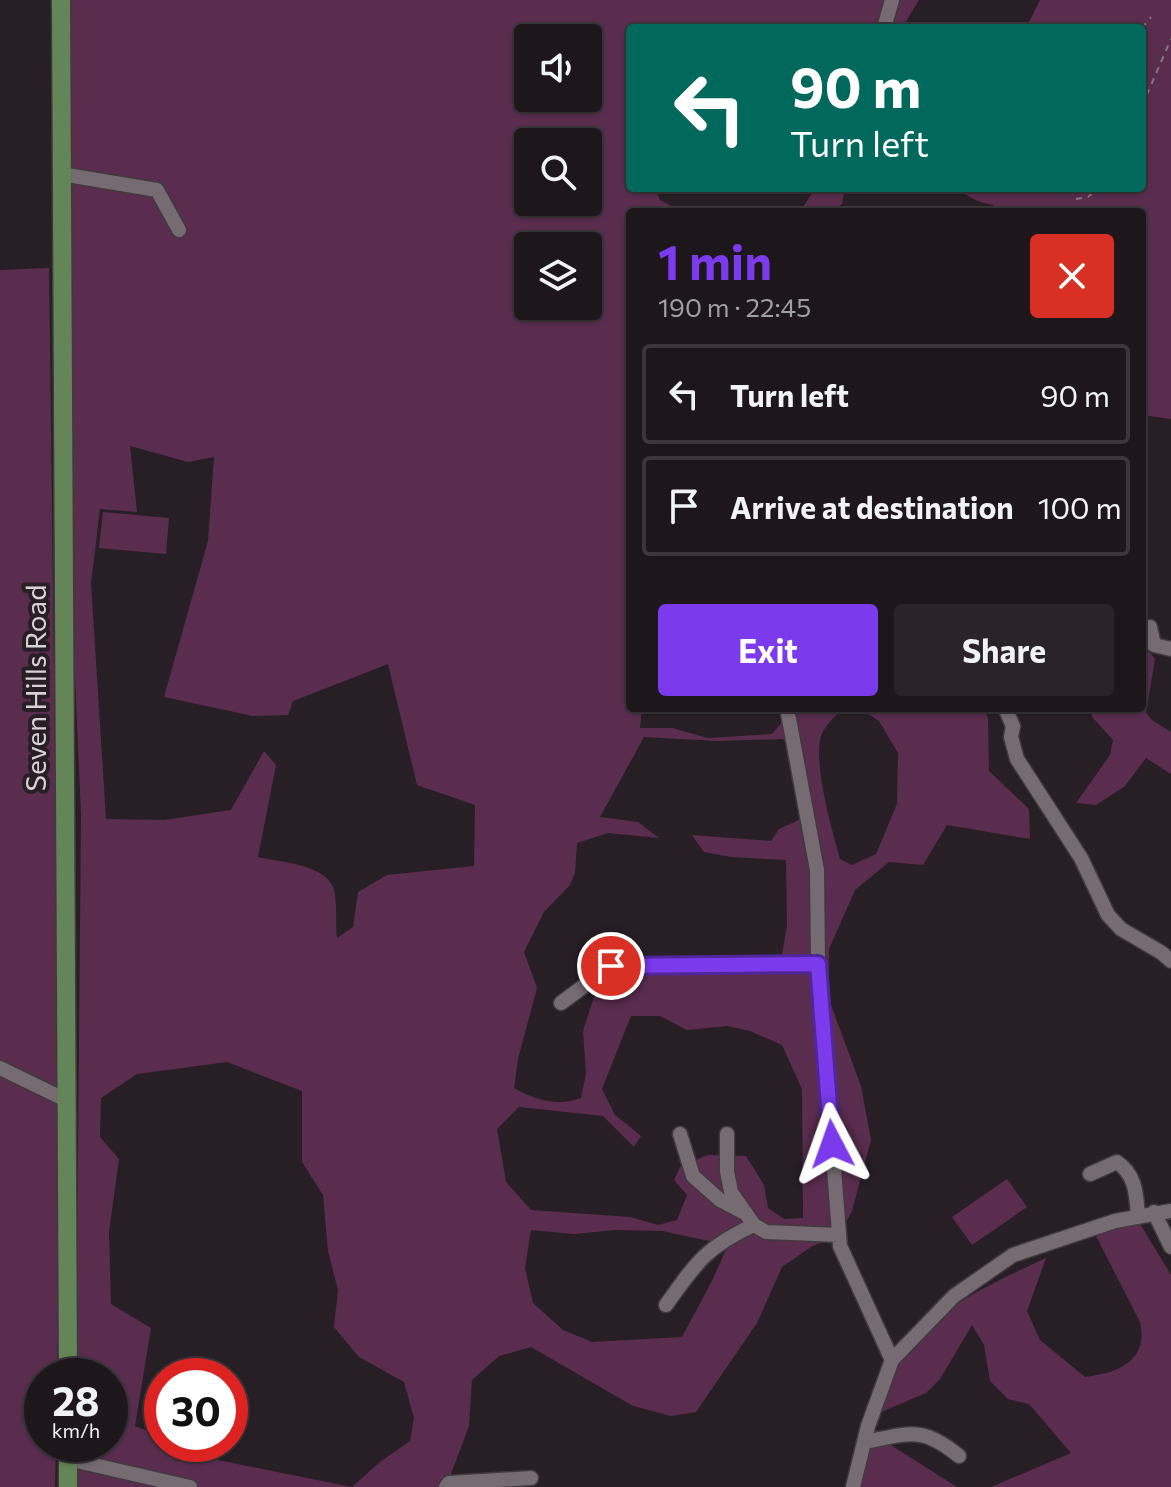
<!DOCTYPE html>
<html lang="en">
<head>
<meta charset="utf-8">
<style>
  :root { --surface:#1d171c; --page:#2a2429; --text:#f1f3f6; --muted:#a09fa3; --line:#3b363b; --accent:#7c3aed }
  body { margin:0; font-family:Commissioner,sans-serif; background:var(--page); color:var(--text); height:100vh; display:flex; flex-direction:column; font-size:30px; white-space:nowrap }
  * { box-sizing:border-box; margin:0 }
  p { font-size:26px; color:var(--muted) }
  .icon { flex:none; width:44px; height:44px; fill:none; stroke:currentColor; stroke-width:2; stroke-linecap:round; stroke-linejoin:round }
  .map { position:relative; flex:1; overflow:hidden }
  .drawer { position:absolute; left:626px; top:208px; width:520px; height:504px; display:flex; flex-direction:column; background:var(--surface); border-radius:8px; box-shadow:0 2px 6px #0004,0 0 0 2px var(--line) }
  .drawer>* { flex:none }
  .top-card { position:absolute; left:626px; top:24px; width:520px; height:168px; border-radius:8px; box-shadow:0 2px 6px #0004,0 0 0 2px var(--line); background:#00695c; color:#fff; overflow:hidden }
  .tools { position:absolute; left:514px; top:24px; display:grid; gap:16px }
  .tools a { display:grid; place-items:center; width:88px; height:88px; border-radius:8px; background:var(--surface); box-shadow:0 2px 6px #0004,0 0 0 2px var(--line); font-size:40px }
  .speed { position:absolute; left:24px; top:1358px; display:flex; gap:16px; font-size:40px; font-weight:700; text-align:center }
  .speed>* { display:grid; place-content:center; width:104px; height:104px; border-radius:50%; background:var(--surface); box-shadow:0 2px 6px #0004,0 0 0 2px var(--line); line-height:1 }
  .speed small { font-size:20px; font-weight:400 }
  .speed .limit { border:12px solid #d22; background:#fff; color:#111 }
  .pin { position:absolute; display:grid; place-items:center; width:68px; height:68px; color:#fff; margin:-34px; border:4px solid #fff; border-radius:50%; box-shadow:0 2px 8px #0007 }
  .me { position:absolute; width:88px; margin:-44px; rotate:356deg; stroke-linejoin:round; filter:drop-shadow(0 0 6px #0008) }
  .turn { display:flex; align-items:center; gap:28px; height:168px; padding:0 32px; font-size:36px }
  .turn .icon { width:104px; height:104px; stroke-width:2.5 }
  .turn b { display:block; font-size:56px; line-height:68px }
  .round { display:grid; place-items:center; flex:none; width:84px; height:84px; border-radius:8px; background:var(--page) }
  .summary { display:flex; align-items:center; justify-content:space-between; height:136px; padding:0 32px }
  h1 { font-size:48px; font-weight:700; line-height:60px; color:var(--accent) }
  .cta { display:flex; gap:16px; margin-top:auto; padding:16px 32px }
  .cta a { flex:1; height:92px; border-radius:8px; background:var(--accent); color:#fff; font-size:32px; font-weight:700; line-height:92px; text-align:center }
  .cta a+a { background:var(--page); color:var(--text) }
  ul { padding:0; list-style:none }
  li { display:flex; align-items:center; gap:24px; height:100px; margin:0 16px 12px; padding:0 16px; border:4px solid var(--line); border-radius:8px }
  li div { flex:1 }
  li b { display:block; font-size:30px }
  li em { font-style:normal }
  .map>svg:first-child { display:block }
  .green { fill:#5a2d4f; fill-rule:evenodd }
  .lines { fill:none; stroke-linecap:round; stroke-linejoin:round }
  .minor-casing { stroke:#40393e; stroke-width:17 }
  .major-casing { stroke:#40393e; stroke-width:21 }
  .path { stroke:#7f787d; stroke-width:2; stroke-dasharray:6 6; stroke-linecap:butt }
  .minor { stroke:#766b73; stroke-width:14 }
  .major { stroke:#648557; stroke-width:18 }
  .route-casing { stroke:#51269a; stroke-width:20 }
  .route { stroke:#7c3aed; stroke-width:14 }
  .labels { text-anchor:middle; stroke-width:8; stroke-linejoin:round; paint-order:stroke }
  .street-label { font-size:28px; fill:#d7d1d5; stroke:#271f25 }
</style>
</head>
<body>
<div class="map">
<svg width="1171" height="1487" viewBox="0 0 1171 1487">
  <rect width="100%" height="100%" fill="#271f25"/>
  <!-- green -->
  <path class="green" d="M 68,0 L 919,0 L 902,28 L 630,28 L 630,188 L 655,188 L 660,200 L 683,212 L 630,212 L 630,708 L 642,708 L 640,728 L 672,728 L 708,738 L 772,734 L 788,715 L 787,708 L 845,708 C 837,714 824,726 821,736 C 813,764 832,830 840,859 L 852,865 L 876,854 L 897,804 L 898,753 L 879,721 L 859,708 L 984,708 L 988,718 L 989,771 L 1029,809 L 1030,839 L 947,825 L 923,865 L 889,862 L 855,890 L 829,949 L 828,997 L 861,1086 L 871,1140 L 852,1211 L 839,1235 L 811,1247 L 782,1267 L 757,1323 L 696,1412 L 671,1416 L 633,1406 L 531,1347 L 499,1356 L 472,1380 L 469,1426 L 446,1487 L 76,1487 L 76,1444 L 110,1444 L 110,1376 L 76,1376 L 81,815 L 71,585 L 69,401 L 71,148 ZM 528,38 L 588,38 L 588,98 L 528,98 ZM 528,142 L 588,142 L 588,202 L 528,202 ZM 528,246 L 588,246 L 588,306 L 528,306 ZM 130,446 L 188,462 L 214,457 L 208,541 L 164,697 L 253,716 L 288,715 L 293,701 L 388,664 L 417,785 L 475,805 L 474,866 L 387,875 L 358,892 L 353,927 L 337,938 C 335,923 338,901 333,887 C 323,864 279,862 258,857 L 276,765 L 264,751 L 231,810 L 164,820 L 106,819 L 91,583 L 100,509 L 137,512 ZM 644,737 L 717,741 L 783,739 L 795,755 L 808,816 L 779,829 L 771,841 L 692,835 L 704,852 L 731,857 L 786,860 L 787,925 L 782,955 L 766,966 L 627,970 L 594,997 L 583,1031 L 586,1073 L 581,1098 C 558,1107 535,1100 514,1088 L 518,1059 L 537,988 L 524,952 L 544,912 L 570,885 L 575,873 L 577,843 L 608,833 L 659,838 L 638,822 L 600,817 ZM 631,1016 L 660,1016 L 687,1030 L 727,1026 L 750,1031 L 782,1045 L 802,1089 L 803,1218 L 784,1219 L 768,1208 L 764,1185 L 746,1156 L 707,1155 L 680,1167 L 674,1180 L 687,1195 L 677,1220 L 658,1225 L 630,1217 L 531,1210 L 506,1182 L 497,1129 L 519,1107 L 603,1116 L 634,1147 L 641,1136 L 615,1115 L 602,1089 ZM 227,1062 L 302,1091 L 302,1162 L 323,1195 L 328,1251 L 338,1290 L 334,1327 L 359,1357 L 404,1382 L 414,1418 L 410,1441 L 380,1462 L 352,1487 L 218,1460 L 179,1444 L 162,1444 L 162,1437 L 135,1426 L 151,1328 L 111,1304 L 109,1232 L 119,1159 L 100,1137 L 101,1098 L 137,1074 ZM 531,1230 L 574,1234 L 615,1230 L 662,1231 L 728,1245 L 713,1279 L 682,1337 L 592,1342 L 563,1330 L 533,1303 L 525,1268 Z
    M 1040,0 L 1171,0 L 1171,419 L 1142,415 L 1142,212 L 993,212 L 993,205 C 979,203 968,197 958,188 L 1142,188 L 1142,28 L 1026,28 Z
    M 815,188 L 845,188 L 842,204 L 832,212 L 800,212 Z
    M 49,268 L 60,1157 L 57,1376 L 42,1376 L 42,1444 L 56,1444 L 55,1487 L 0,1487 L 0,270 Z
    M 103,512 L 169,518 L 166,554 L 99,548 Z
    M 1142,643 L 1155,659 L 1146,713 L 1152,720 L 1171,732 L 1171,774 L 1146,758 L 1125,786 L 1096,805 L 1076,803 L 1110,755 L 1113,740 L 1093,718 L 1089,708 L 1142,708 Z
    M 1007,1179 L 1027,1207 L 972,1245 L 952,1217 Z
    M 1139,1222 L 1171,1275 L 1171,1487 L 991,1487 L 1071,1453 L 1029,1404 L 1008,1399 L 990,1381 L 984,1345 L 972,1325 L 940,1379 L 926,1393 L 881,1412 C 884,1400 887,1387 892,1376 C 926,1310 983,1288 1046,1258 L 1027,1311 L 1040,1340 L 1085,1377 C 1118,1373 1149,1361 1140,1322 L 1095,1234 Z
    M 872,1433 L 957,1487 L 861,1487 Z"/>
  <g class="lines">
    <!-- minor casing -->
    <g class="minor-casing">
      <path id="minor" d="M 884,28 L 892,0
        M 61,174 L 157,190 L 179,230
        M 1150,627 L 1154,645 L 1171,649
        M 787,708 L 817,870 L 818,964 L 840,1246 L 892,1360
        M 1005,708 L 1013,726 L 1011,737 L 1017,759 L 1081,858 L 1108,915 L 1121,929 L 1162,953 L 1171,961
        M 561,1003 L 611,966 L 818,964
        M 0,1068 L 68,1101
        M 680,1134 L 693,1176 L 720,1200 L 745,1213
        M 727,1134 L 727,1171 L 731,1192 L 754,1225 L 766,1232 L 839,1235
        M 1090,1174 L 1117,1162 C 1136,1175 1136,1194 1138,1215
        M 1154,1212 L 1171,1247
        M 666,1305 C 696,1263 706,1247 754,1225
        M 864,1442 C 909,1434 921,1425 959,1456
        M 68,1459 L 190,1487
        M 446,1487 L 449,1483 L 531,1478
        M 853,1487 L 868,1426 L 892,1360 L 954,1296 L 1013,1255 L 1115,1221 L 1171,1211"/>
    </g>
    <!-- major casing -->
    <g class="major-casing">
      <path id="major" d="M 61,0 L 68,1376
        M 68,1487 L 68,1444"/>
    </g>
    <!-- path -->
    <path class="path" d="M 1142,28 L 1151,17
      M 1142,106 L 1171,39
      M 1057,194 L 1060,188
      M 1076,199 L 1088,197 L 1098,188"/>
    <!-- minor -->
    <use href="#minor" class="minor"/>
    <!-- major -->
    <use href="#major" class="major"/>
  </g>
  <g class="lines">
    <!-- route casing -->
    <g class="route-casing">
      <path id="route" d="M 611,966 L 818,964 L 832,1144"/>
    </g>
    <!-- route -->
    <use href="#route" class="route"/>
  </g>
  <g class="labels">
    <!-- street labels -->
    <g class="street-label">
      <text transform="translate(36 688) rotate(-90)" y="10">Seven Hills Road</text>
    </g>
  </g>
</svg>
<div class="tools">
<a><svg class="icon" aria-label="sound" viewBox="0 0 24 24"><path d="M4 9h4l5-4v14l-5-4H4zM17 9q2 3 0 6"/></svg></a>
<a><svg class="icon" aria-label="search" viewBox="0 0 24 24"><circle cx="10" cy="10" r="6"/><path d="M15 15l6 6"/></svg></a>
<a><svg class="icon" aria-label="layers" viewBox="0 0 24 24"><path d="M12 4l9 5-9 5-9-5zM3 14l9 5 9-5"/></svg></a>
</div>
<div class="speed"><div>28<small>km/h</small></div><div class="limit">30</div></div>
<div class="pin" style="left:611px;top:966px;background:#d93025"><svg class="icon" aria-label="arrive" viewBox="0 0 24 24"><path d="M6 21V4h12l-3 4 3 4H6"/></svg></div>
<svg class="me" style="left:832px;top:1144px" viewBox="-20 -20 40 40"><path d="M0-17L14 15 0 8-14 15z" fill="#7c3aed" stroke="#fff" stroke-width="4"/></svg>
<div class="top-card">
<div class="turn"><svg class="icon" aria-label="left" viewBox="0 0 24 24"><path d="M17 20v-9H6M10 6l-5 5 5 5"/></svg><div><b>90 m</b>Turn left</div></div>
</div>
<section class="drawer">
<div class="summary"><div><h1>1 min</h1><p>190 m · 22:45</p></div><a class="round" style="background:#d93025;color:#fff"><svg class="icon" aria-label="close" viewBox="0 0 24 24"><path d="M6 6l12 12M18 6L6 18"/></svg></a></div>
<ul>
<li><svg class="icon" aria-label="left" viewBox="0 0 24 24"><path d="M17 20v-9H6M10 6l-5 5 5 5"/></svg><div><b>Turn left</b></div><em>90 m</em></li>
<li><svg class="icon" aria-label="arrive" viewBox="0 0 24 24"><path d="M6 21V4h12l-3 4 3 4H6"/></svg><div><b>Arrive at destination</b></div><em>100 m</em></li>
</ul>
<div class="cta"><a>Exit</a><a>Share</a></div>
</section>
</div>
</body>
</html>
